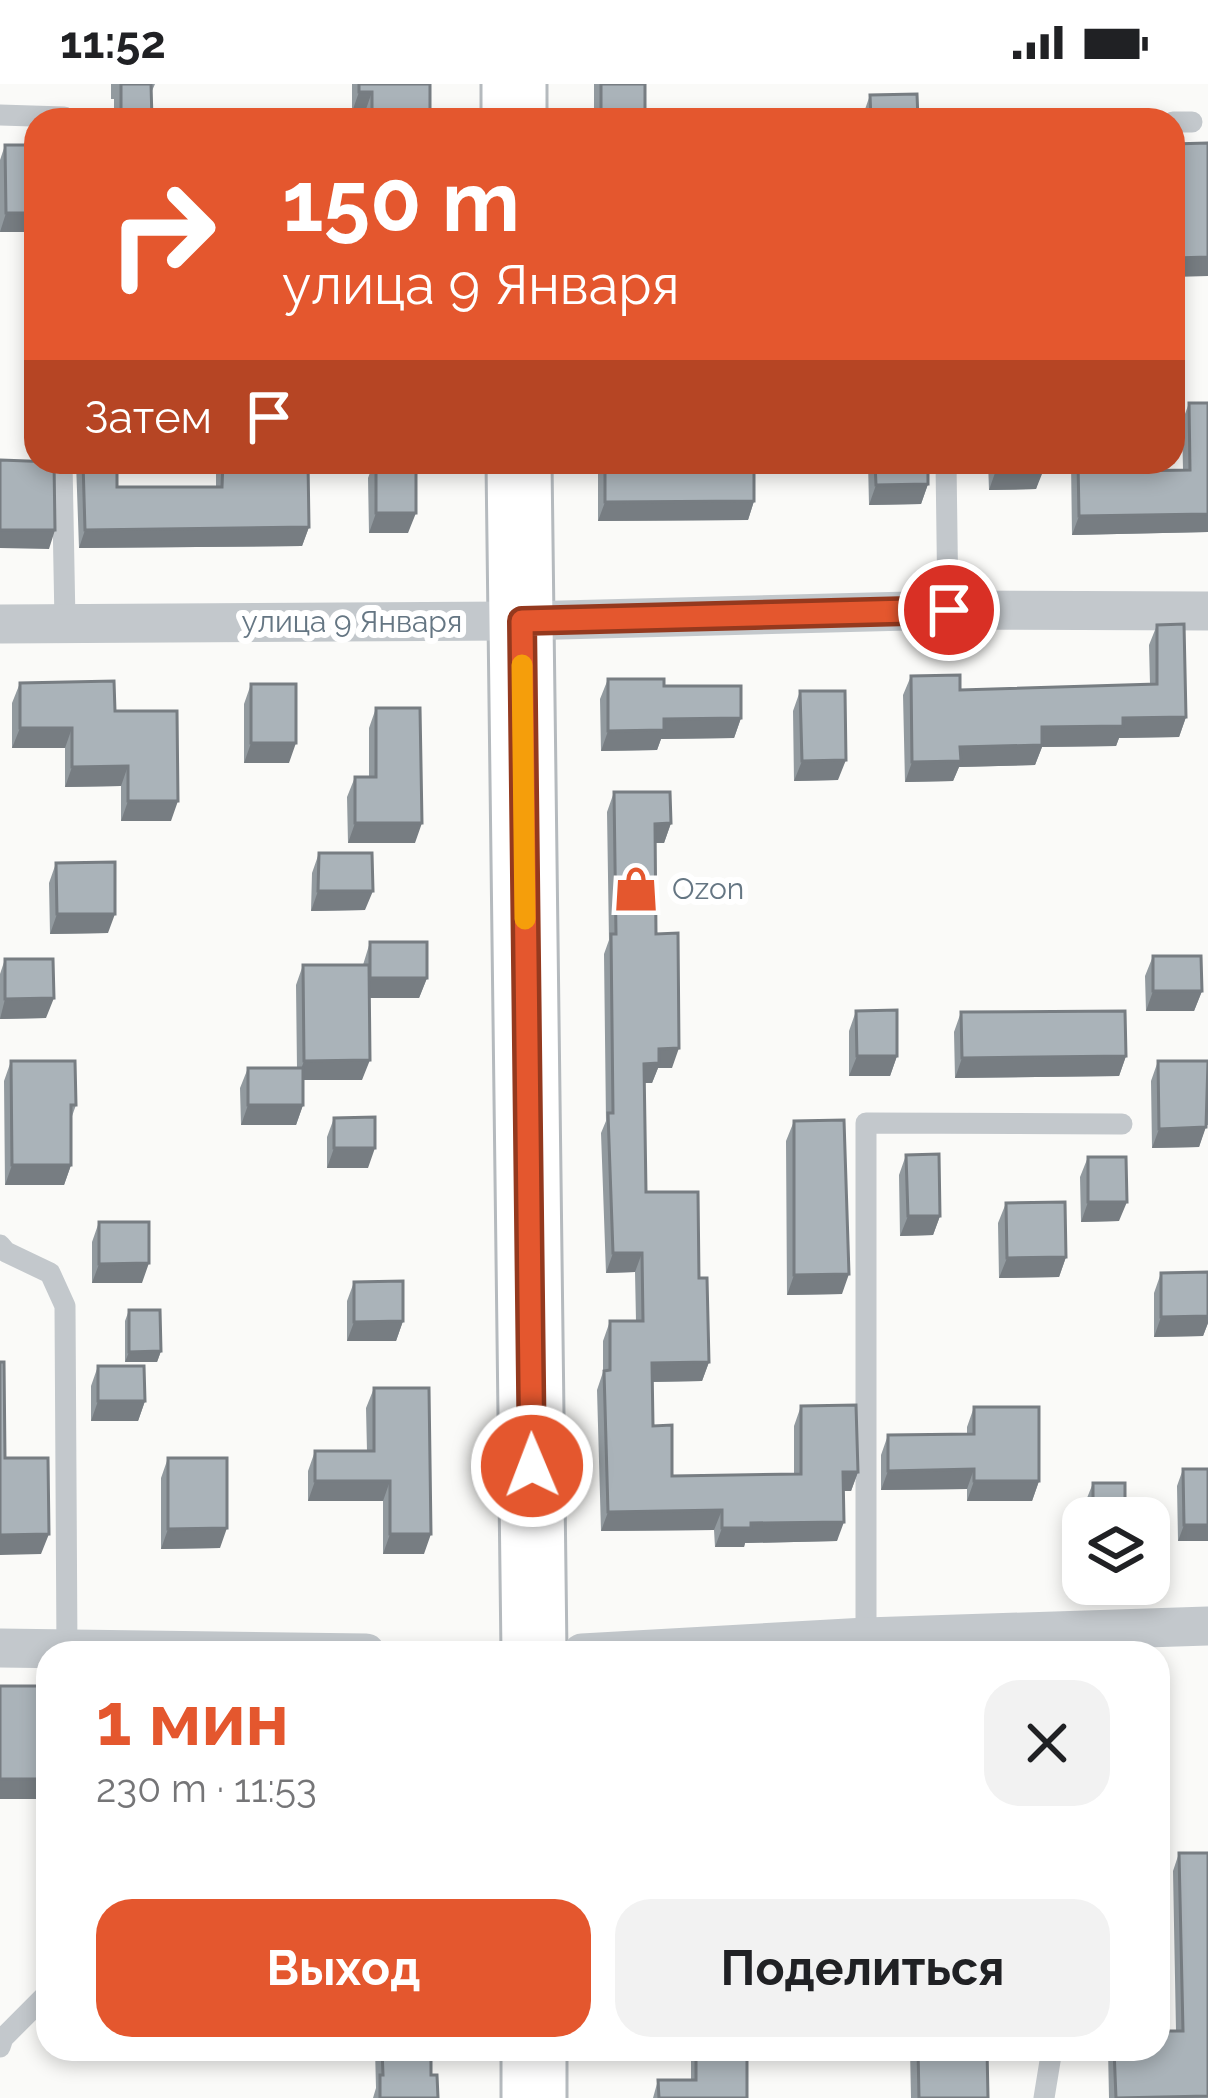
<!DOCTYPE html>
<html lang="ru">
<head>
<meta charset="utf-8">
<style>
  :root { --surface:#fff; --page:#f2f2f2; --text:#202124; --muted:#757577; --accent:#e4572e }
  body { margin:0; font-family:Raleway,sans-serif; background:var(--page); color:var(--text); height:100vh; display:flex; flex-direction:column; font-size:45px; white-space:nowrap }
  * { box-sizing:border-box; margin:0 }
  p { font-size:39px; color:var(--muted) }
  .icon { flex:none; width:66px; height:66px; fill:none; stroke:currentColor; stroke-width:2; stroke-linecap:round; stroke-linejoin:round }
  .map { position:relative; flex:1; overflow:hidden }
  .sheet { position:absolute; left:36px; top:1557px; width:1134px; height:420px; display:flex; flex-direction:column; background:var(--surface); border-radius:36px; box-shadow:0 6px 18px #0003 }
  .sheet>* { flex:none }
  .top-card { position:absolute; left:24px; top:24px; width:1161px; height:366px; border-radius:36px; box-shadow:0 6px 18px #0003; background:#e4572e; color:#fff; overflow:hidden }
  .controls { position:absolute; left:1062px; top:1413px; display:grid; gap:24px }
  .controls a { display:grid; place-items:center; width:108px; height:108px; border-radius:24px; background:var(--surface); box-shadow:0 6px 18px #0003; font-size:60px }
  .pin { position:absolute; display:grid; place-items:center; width:102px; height:102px; color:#fff; margin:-51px; border:6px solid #fff; border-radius:50%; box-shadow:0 3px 12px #0007 }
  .me { position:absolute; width:132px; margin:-66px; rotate:359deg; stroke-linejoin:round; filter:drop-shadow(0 0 9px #0008) }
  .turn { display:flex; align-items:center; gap:42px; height:252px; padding:0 60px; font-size:54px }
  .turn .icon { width:156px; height:156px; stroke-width:2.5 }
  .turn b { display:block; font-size:84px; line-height:102px }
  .then { display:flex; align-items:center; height:114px; padding:0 60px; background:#0003; gap:24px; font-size:45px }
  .round { display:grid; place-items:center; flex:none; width:126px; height:126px; border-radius:36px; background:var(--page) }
  .summary { display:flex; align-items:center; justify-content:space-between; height:204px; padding:0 60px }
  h1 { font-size:72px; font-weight:700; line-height:90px; color:var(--accent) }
  .primary-button { display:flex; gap:24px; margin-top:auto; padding:24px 60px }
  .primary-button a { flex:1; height:138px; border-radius:36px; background:var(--accent); color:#fff; font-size:48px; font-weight:700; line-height:138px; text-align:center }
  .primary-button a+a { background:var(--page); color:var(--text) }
  .status { display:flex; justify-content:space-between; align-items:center; height:84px; padding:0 60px; background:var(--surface); direction:ltr }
  .status svg { height:33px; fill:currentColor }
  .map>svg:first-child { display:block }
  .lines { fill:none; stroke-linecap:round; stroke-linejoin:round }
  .primary-casing { stroke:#b5babe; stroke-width:69 }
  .lane { stroke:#c3c8cc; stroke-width:21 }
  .street { stroke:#c3c8cc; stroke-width:39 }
  .primary { stroke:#fff; stroke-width:63 }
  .wall { fill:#929a9f }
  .shaded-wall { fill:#777d82 }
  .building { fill:#aab3b9; stroke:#777d82; stroke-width:3 }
  .route-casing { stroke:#94391e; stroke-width:30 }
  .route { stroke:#e4572e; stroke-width:21 }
  .slow { stroke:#f59e0b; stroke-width:21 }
  .labels { text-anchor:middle; stroke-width:12; stroke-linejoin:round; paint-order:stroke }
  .street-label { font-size:30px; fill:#657683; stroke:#fff }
  .poi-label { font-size:30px; fill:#657683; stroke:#fff; text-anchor:start }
</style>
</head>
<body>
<div class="status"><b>11:52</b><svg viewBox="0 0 49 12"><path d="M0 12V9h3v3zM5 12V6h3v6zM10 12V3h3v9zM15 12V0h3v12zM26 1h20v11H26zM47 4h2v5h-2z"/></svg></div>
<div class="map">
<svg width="1208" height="2014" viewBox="0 0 1208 2014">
  <rect width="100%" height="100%" fill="#fafaf8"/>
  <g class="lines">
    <!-- primary casing -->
    <g class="primary-casing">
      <path id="primary" d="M 514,0 L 514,36
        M 519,378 L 534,1569
        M 534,1965 L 534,2014"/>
    </g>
    <!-- lane -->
    <path class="lane" d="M 0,31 L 64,33 L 64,36
      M 1173,38 L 1192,38
      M 62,378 L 65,538
      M 946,378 L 948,526
      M 0,1161 L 6,1168 L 50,1189 L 65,1222 L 67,1569
      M 866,1553 L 866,1039 L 1122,1040
      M 0,1963 L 3,1954 L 48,1909
      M 1044,2014 L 1052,1965"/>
    <!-- street -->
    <path class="street" d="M 0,540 L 522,537 L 948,526 L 1208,527
      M 0,1564 L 366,1569
      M 582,1569 L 866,1553 L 1208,1542"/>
    <!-- primary -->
    <use href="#primary" class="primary"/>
  </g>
  <!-- wall -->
  <path class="wall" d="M 111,0 L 155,0 L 151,9 L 152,36 L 114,36 L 114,15 L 111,15 Z
    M 352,0 L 430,0 L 430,36 L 365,36 L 365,28 L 352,28 Z
    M 594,0 L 645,0 L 645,36 L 594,36 Z
    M 870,11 L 918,36 L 863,36 L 863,31 Z
    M 5,61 L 36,61 L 36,148 L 0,148 L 0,76 Z
    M 1189,319 L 1208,448 L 1072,451 L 1071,378 L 1128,378 L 1128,387 L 1183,386 L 1182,338 Z
    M 76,378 L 117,378 L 117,403 L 216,403 L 216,378 L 308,378 L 309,443 L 302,462 L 79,464 Z
    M 374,378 L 416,378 L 408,449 L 369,449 L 368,394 Z
    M 598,378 L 754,378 L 754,417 L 748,436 L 598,437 Z
    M 868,378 L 928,378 L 928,400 L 921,420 L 869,421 Z
    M 988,378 L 1044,378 L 1036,405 L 989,406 Z
    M 1157,541 L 1186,633 L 1179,653 L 1119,654 L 1116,662 L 1042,663 L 1035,681 L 959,683 L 953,697 L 905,698 L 903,611 L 911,592 L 960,606 L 1150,600 L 1149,561 Z
    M 608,595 L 664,602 L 741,634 L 734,654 L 661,655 L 657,666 L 601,667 L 600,615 Z
    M 20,599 L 115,627 L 171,737 L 121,737 L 121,702 L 65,703 L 65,664 L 12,664 L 12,619 Z
    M 251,600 L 289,679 L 244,679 L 244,620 Z
    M 800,607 L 838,696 L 794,697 L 793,627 Z
    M 376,624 L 415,759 L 348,759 L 347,713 L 355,693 L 369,693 L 369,644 Z
    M 614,708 L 671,739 L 664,759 L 655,759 L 656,850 L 672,984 L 658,984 L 652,999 L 644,999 L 646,1108 L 699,1194 L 709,1278 L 702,1297 L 652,1298 L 653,1342 L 672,1392 L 794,1390 L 794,1342 L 801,1322 L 858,1388 L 851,1407 L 844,1407 L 837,1457 L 745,1459 L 744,1463 L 715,1463 L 714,1446 L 601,1447 L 597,1306 L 603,1288 L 603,1257 L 610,1237 L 636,1237 L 635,1188 L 606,1189 L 601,1049 L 606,1037 L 604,870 L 609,856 L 607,728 Z
    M 319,769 L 365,826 L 311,827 L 312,789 Z
    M 56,779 L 108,849 L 50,850 L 49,799 Z
    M 370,858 L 427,894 L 419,914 L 369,914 L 362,996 L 303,996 L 303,1021 L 296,1041 L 241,1041 L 240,1004 L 248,984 L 297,984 L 296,901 L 303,881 L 363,881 Z
    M 1153,872 L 1202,907 L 1194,927 L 1146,927 L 1145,892 Z
    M 5,875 L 46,934 L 0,935 L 0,890 Z
    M 856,927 L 897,972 L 890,992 L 849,992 L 849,947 Z
    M 961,928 L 1126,972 L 1119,992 L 955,994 L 954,948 Z
    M 11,977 L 76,1021 L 71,1035 L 71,1081 L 64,1101 L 5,1101 L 4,997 Z
    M 1158,977 L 1208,977 L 1208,1041 L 1206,1041 L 1199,1063 L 1152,1064 L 1151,997 Z
    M 334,1034 L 368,1084 L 327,1084 L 327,1053 Z
    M 794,1037 L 842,1210 L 787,1211 L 786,1057 Z
    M 906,1071 L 940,1132 L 933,1151 L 900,1152 L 899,1091 Z
    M 1088,1073 L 1119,1137 L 1081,1138 L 1080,1093 Z
    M 1006,1119 L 1066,1173 L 1059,1193 L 999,1194 L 998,1139 Z
    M 99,1138 L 142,1199 L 92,1199 L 92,1158 Z
    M 1208,1188 L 1208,1239 L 1203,1252 L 1154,1253 L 1154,1209 L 1161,1189 Z
    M 354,1198 L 403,1237 L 396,1257 L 347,1257 L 347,1217 Z
    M 129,1226 L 161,1267 L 157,1278 L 125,1278 L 125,1237 Z
    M 98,1282 L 145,1317 L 138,1337 L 91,1337 L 91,1302 Z
    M 374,1304 L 424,1470 L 383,1470 L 383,1417 L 308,1417 L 308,1387 L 315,1367 L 367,1367 L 366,1324 Z
    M 974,1323 L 1039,1397 L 1032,1417 L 967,1417 L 967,1405 L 881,1406 L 881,1371 L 888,1351 L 967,1350 L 967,1343 Z
    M 168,1374 L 220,1464 L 161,1465 L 161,1394 Z
    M 1183,1385 L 1208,1385 L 1208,1457 L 1178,1457 L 1177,1402 Z
    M 1093,1399 L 1125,1434 L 1086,1434 L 1085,1419 Z
    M 1179,1769 L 1208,2014 L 1109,2014 L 1108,1965 L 1158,1965 L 1176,1947 L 1173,1787 Z
    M 375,1965 L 431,1965 L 431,1991 L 438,2014 L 373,2014 L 376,2004 Z
    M 693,1965 L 747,1965 L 747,2014 L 653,2014 L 658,1996 L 691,1996 L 691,1970 Z
    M 910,1965 L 987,1965 L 988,2014 L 911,2014 Z"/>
  <!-- shaded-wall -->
  <path class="shaded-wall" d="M 359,8 L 372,8 L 365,28 L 352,28 Z
    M 6,129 L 36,129 L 36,148 L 0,148 Z
    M 1208,173 L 1208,192 L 1173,193 L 1174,174 Z
    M 1044,385 L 1036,405 L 989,406 L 996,386 Z
    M 928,400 L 921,420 L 869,421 L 876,401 Z
    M 754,417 L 748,436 L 598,437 L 605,418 Z
    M 376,429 L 416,429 L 408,449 L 369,449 Z
    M 1208,430 L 1208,448 L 1072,451 L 1079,432 Z
    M 309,443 L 302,462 L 79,464 L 85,446 Z
    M 0,446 L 55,446 L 49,465 L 0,464 Z
    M 1186,633 L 1179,653 L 1119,654 L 1116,662 L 1042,663 L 1035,681 L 959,683 L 953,697 L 905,698 L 912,678 L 960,663 L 1042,643 L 1123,634 Z
    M 741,634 L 734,654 L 661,655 L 657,666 L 601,667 L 608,647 L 664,635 Z
    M 20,644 L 72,644 L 65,664 L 12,664 Z
    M 251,659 L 296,659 L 289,679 L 244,679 Z
    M 846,676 L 838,696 L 794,697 L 802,677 Z
    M 128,682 L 121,702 L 65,703 L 72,683 Z
    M 128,717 L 178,717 L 171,737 L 121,737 Z
    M 355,739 L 422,739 L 415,759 L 348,759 Z
    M 671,739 L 664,759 L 648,759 L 655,740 Z
    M 318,807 L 373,807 L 365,826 L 311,827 Z
    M 57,830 L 115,830 L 108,849 L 50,850 Z
    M 370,894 L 427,894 L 419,914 L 363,914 Z
    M 1153,907 L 1202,907 L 1194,927 L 1146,927 Z
    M 54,914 L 46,934 L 0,935 L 5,915 Z
    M 679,964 L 672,984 L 658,984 L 652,999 L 637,999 L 644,980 L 659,965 Z
    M 857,972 L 897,972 L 890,992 L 849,992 Z
    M 1126,972 L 1119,992 L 955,994 L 962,974 Z
    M 370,976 L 362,996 L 297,996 L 304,977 Z
    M 248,1021 L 303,1021 L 296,1041 L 241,1041 Z
    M 1206,1043 L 1199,1063 L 1152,1064 L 1159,1045 Z
    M 334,1064 L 375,1064 L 368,1084 L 327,1084 Z
    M 12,1081 L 71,1081 L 64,1101 L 5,1101 Z
    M 1088,1118 L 1127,1118 L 1119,1137 L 1081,1138 Z
    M 908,1132 L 940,1132 L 933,1151 L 900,1152 Z
    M 613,1169 L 642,1169 L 635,1188 L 606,1189 Z
    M 1066,1173 L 1059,1193 L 999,1194 L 1007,1174 Z
    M 149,1179 L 142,1199 L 92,1199 L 99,1180 Z
    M 849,1190 L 842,1210 L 787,1211 L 794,1191 Z
    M 1208,1232 L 1208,1239 L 1203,1252 L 1154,1253 L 1161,1233 Z
    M 403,1237 L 396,1257 L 347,1257 L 354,1238 Z
    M 161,1267 L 157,1278 L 125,1278 L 129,1268 Z
    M 709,1278 L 702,1297 L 645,1298 L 652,1279 Z
    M 98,1317 L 145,1317 L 138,1337 L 91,1337 Z
    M 974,1385 L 967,1405 L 881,1406 L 888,1387 Z
    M 843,1388 L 858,1388 L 851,1407 L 836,1407 Z
    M 315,1397 L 390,1397 L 383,1417 L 308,1417 Z
    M 974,1397 L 1039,1397 L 1032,1417 L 967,1417 Z
    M 722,1426 L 714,1446 L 601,1447 L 608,1428 Z
    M 844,1438 L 837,1457 L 745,1459 L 744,1463 L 715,1463 L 722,1444 L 751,1439 Z
    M 1184,1441 L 1208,1441 L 1208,1457 L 1178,1457 Z
    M 227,1444 L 220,1464 L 161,1465 L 168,1445 Z
    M 49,1450 L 41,1470 L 0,1471 L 0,1451 Z
    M 390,1450 L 431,1450 L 424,1470 L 383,1470 Z
    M 0,1695 L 45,1695 L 37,1715 L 0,1715 Z"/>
  <!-- building -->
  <path class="building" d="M 121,0 L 151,0 L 152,36 L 121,36 Z
    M 359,0 L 430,0 L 430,36 L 372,36 L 372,8 L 359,8 Z
    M 601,0 L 645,0 L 645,36 L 601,36 Z
    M 917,10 L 918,36 L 871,36 L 870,11 Z
    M 1208,59 L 1208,173 L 1174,174 L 1173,60 Z
    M 5,61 L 36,61 L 36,129 L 6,129 Z
    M 1189,319 L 1208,319 L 1208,430 L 1079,432 L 1078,378 L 1128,378 L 1128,387 L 1190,386 Z
    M 0,376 L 54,378 L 55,446 L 0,446 Z
    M 83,378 L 117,378 L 117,403 L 222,403 L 223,378 L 308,378 L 309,443 L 85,446 Z
    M 376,378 L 416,378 L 416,429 L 376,429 Z
    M 605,378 L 754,378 L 754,417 L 605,418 Z
    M 875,378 L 928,378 L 928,400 L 876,401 Z
    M 996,378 L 1044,378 L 1044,385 L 996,386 Z
    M 1184,540 L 1186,633 L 1123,634 L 1123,642 L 1042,643 L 1042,661 L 960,663 L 961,677 L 912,678 L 911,592 L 960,591 L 960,606 L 1157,600 L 1157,541 Z
    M 608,595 L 664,595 L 664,602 L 741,602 L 741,634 L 664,635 L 664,646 L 608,647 Z
    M 114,597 L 115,627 L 177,627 L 178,717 L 128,717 L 128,682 L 72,683 L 72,644 L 20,644 L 20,599 Z
    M 251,600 L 296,600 L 296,659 L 251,659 Z
    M 800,607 L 845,607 L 846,676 L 802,677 Z
    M 376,624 L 420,624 L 422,739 L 355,739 L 355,693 L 376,693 Z
    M 614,708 L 670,708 L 671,739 L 655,740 L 656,850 L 678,849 L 679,964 L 659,965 L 659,979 L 644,980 L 646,1108 L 698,1108 L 699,1194 L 707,1194 L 709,1278 L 652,1279 L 653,1342 L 672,1341 L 672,1392 L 801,1390 L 801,1322 L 856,1321 L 858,1388 L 843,1388 L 844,1438 L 751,1439 L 751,1444 L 722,1444 L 722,1426 L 608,1428 L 604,1287 L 610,1286 L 610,1237 L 643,1237 L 642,1169 L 613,1169 L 608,1029 L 613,1029 L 611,850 L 616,850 Z
    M 319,769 L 372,769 L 373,807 L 318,807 Z
    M 115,778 L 115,830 L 57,830 L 56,779 Z
    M 370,858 L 427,858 L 427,894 L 370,894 Z
    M 1153,872 L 1201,872 L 1202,907 L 1153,907 Z
    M 5,875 L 53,875 L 54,914 L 5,915 Z
    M 303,881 L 369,881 L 370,976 L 304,977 Z
    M 897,926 L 897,972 L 857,972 L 856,927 Z
    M 1125,927 L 1126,972 L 962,974 L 961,928 Z
    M 11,977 L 75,977 L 76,1021 L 71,1021 L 71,1081 L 12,1081 Z
    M 1158,977 L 1208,977 L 1206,1043 L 1159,1045 Z
    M 248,984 L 303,984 L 303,1021 L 248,1021 Z
    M 375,1033 L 375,1064 L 334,1064 L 334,1034 Z
    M 844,1036 L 849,1190 L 794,1191 L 794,1037 Z
    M 939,1070 L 940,1132 L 908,1132 L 906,1071 Z
    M 1088,1073 L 1126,1073 L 1127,1118 L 1088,1118 Z
    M 1065,1118 L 1066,1173 L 1007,1174 L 1006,1119 Z
    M 99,1138 L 149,1138 L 149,1179 L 99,1180 Z
    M 1208,1188 L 1208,1232 L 1161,1233 L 1161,1189 Z
    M 403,1197 L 403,1237 L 354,1238 L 354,1198 Z
    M 129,1226 L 160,1226 L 161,1267 L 129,1268 Z
    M 0,1278 L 4,1278 L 5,1374 L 48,1374 L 49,1450 L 0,1451 Z
    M 98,1282 L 144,1282 L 145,1317 L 98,1317 Z
    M 374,1304 L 429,1304 L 431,1450 L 390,1450 L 390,1397 L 315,1397 L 315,1367 L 374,1367 Z
    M 974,1323 L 1039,1323 L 1039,1397 L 974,1397 L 974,1385 L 888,1387 L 888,1351 L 974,1350 Z
    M 168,1374 L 227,1374 L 227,1444 L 168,1445 Z
    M 1183,1385 L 1208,1385 L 1208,1441 L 1184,1441 Z
    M 1093,1399 L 1125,1399 L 1125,1434 L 1093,1434 Z
    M 0,1602 L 44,1602 L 45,1695 L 0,1695 Z
    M 1179,1769 L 1208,1769 L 1208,2012 L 1116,2014 L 1114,1965 L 1158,1965 L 1158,1947 L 1183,1947 Z
    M 382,1965 L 431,1965 L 431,1991 L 437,1991 L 438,2014 L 380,2014 L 380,1991 L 383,1991 Z
    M 696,1965 L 747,1965 L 747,2014 L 659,2014 L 658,1996 L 696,1996 Z
    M 918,1965 L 987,1965 L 988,2014 L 919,2014 Z"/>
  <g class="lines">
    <!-- route casing -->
    <g class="route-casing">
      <path id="route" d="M 532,1382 L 522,537 L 949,526"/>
    </g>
    <!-- route -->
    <use href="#route" class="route"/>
    <!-- slow -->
    <path class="slow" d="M 522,581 L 525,835"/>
  </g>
  <!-- icons -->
  <defs>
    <g id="shop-bare" transform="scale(3.6)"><path d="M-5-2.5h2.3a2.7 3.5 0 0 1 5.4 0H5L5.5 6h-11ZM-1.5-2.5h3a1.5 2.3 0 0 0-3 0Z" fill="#e4572e" stroke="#fff" stroke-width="2.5" paint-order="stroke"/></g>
  </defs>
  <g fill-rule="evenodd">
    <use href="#shop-bare" x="636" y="805"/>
  </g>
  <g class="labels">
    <!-- street labels -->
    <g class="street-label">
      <text x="352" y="548">улица 9 Января</text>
    </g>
    <!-- poi labels -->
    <g class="poi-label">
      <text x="672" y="815">Ozon</text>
    </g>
  </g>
</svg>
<div class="controls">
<a><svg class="icon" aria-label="layers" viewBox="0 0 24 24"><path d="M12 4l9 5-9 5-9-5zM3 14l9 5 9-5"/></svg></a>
</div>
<div class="pin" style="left:949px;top:526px;background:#d93025"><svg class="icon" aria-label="arrive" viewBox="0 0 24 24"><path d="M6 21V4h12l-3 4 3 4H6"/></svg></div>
<svg class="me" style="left:532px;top:1382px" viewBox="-20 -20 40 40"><circle r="17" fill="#e4572e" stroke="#fff" stroke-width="3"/><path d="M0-11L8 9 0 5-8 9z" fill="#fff"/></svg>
<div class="top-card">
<div class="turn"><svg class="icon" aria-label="right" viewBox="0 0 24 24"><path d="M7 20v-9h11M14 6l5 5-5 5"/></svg><div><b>150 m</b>улица 9 Января</div></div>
<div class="then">Затем<svg class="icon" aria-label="arrive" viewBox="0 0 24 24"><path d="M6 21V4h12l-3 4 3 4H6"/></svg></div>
</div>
<section class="sheet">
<div class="summary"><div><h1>1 мин</h1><p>230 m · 11:53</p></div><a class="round"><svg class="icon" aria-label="close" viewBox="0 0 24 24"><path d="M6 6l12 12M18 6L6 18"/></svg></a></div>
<div class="primary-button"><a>Выход</a><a>Поделиться</a></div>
</section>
</div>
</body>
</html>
